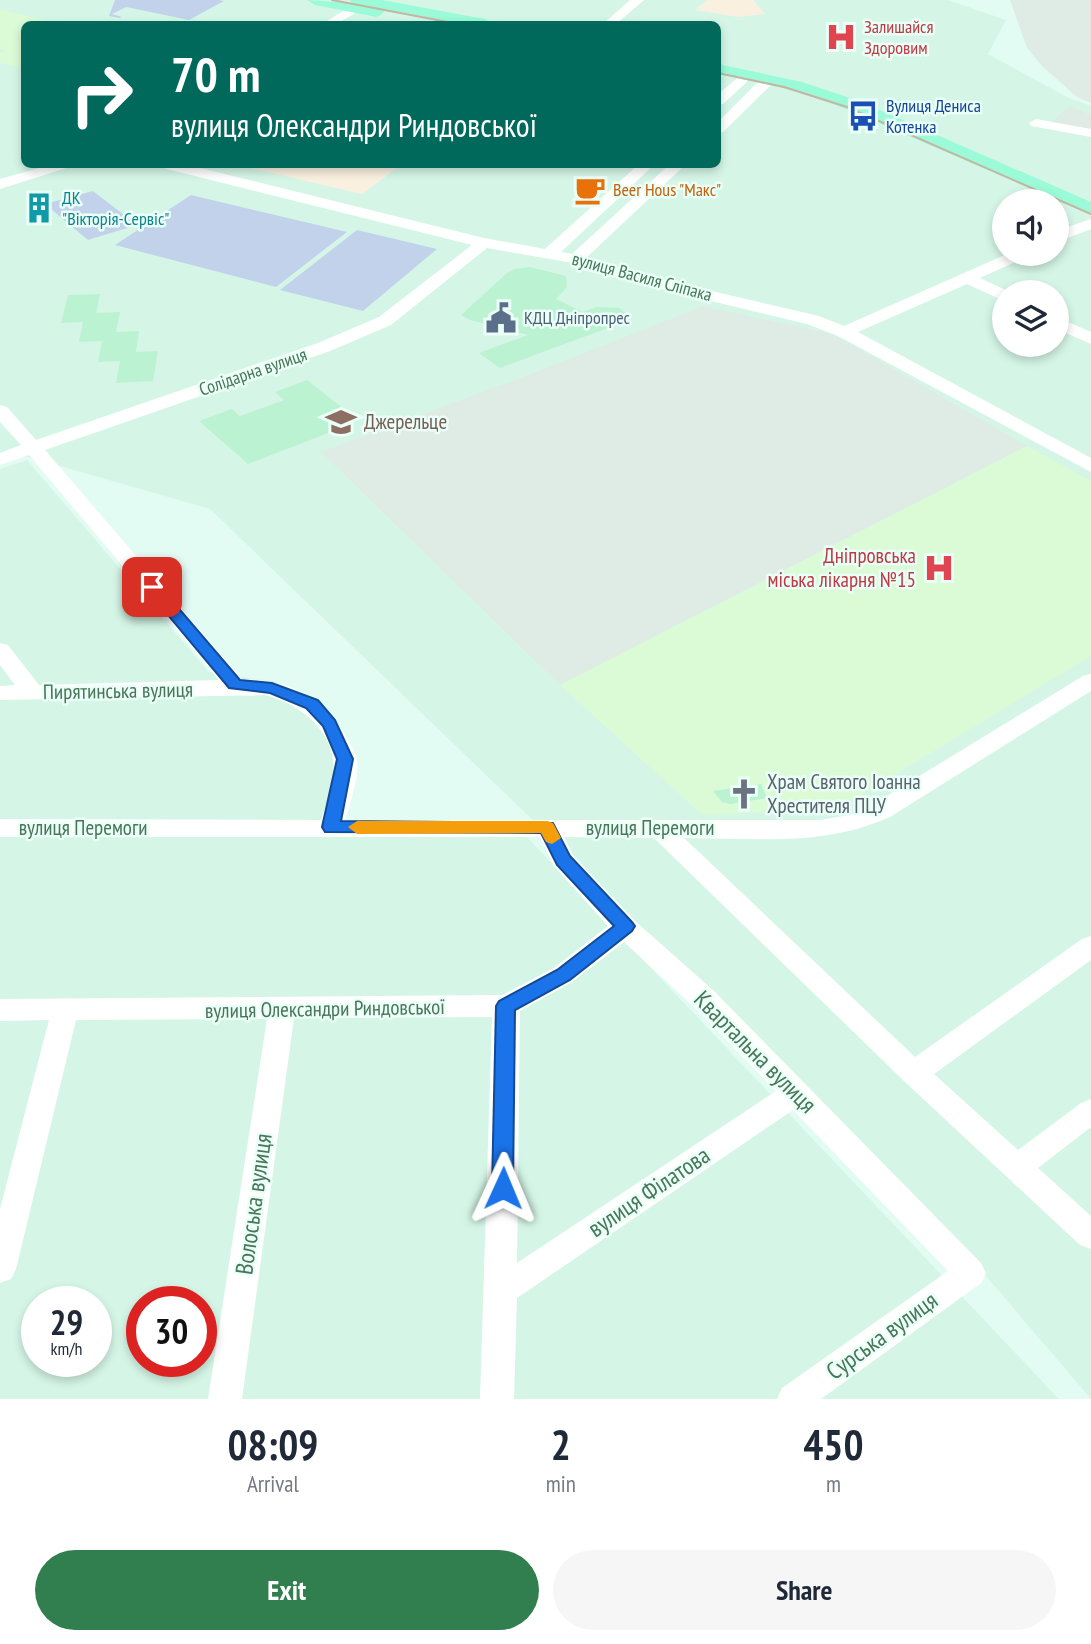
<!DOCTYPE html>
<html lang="en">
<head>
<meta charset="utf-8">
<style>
	body { margin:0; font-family:"PT Sans Narrow",sans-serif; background:#f6f6f7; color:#1f2937; height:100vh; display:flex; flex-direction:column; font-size:26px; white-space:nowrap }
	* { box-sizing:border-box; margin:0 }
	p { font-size:23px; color:#747a83 }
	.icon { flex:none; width:38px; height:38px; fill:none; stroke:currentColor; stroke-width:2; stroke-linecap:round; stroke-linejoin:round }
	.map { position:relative; height:1399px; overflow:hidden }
	.sheet { display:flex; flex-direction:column; background:#fff; flex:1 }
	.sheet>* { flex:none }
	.hud { position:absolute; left:21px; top:21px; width:700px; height:147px; border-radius:10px; box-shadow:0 4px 10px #0003; background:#00695c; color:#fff; overflow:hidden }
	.controls { position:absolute; left:992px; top:189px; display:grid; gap:14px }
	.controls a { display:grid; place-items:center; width:77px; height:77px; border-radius:50%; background:#fff; box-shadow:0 4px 10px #0003; font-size:35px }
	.speed { position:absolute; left:21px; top:1286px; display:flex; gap:14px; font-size:35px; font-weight:700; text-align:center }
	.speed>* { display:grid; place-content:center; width:91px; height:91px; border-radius:50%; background:#fff; box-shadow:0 4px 10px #0003; line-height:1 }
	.speed small { font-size:18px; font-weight:400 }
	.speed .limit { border:10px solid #d22; background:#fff; color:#111 }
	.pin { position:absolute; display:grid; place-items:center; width:60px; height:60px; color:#fff; margin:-30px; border-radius:14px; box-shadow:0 4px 10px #0006 }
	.me { position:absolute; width:77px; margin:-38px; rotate:1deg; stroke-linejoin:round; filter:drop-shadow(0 0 5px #0008) }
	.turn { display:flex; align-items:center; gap:24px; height:147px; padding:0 35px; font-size:32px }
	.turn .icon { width:91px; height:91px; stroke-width:2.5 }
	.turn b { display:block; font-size:49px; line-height:60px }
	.eta { display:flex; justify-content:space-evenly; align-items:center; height:119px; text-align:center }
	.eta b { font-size:42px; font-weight:700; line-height:49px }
	.primary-button { display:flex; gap:14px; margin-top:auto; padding:14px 35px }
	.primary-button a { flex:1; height:80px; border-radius:42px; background:#317e4e; color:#fff; font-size:28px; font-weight:700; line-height:80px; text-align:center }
	.primary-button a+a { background:#f6f6f7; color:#1f2937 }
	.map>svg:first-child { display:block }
	.residential { fill:#d5f6e7; fill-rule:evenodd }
	.industrial { fill:#deece5 }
	.education { fill:#f9f0e0 }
	.medical { fill:#dbfad6 }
	.green { fill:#c2d2ea }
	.building { fill:#bbf2d1 }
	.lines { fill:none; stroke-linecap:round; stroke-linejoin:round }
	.minor { fill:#fff; fill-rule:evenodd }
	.major { fill:#9bfbd8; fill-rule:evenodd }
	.tram { stroke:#c6b5a2; stroke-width:2 }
	.route { fill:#1a73e8; stroke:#114b97; stroke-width:2 }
	.slow { fill:#f59e0b }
	.labels { text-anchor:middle; stroke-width:5; stroke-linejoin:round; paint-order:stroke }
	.far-health-label { font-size:18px; fill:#be3a42; stroke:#eafff7; text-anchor:start }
	.far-transit-label { font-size:18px; fill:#164399; stroke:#eafff7; text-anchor:start }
	.far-food-label { font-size:18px; fill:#c56008; stroke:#eafff7; text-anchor:start }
	.far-culture-label { font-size:18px; fill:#0d838f; stroke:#eafff7; text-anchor:start }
	.far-street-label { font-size:18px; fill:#497559; stroke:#eafff7 }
	.far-service-label { font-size:18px; fill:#4e5e75; stroke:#eafff7; text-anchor:start }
	.education-label { font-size:21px; fill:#785e54; stroke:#eafff7; text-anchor:start }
	.health-label { font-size:21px; fill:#be3a42; stroke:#eafff7; text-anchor:end }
	.street-label { font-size:21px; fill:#497559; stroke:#eafff7 }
	.worship-label { font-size:21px; fill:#5b616d; stroke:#eafff7; text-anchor:start }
	.near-street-label { font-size:24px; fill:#497559; stroke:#eafff7 }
</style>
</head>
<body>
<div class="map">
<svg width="1091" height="1399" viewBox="0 0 1091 1399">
	<rect width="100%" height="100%" fill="#e3fcf3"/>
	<!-- residential -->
	<path class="residential" d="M0,0H948L1006,20L988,54L1067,97L1091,106V1399L979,1268L573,859L210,509L11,452L0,456ZM24,24H718V164H24ZM1004,201H1057V254H1004ZM1004,292H1057V345H1004Z
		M27,460L209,672L269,681L322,705L351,747L342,834L526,836L1059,1399H0V469ZM37,1302H96V1362H37ZM142,1302H201V1362H142Z"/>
	<!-- industrial -->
	<path class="industrial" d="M1010,0H1091V103L1077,97L1043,67L1027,48Z
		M1070,106L1091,115V130L1050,123Z
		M703,306L833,334L1027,446L560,685L321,452L531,374Z"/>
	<!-- education -->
	<path class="education" d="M707,0H753L765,14L738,17L695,10Z
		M257,164H401V165L362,194L251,168Z"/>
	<!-- medical -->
	<path class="medical" d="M0,10L46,20L62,24H24V68L0,63V53L5,50L0,49Z
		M1027,446L1091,481V656L838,809L702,815L560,685Z"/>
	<!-- green -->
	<path class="green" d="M115,0H219L224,1L189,20L126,7L112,14L122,17L120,18L109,16Z
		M93,191L137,225L88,240L45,204Z
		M191,195L347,232L276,287L115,245Z
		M357,230L437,249L363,311L280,290Z"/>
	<!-- building -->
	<path class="building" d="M530,267L566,276L567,287L556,299L583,312L596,307L619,308L627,314L624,322L500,368L479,353L528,335L470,320L461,315L507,273L515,269Z
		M100,294L96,313L120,312L116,332L139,331L136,352L158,351L153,381L116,383L120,361L98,362L102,341L79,342L83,322L61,323L68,295Z
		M307,380L359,421L248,464L199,421L232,409L240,416L284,400L275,392Z
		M761,784L767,798L730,804L722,802L713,791Z"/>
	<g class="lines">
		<!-- minor -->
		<path class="minor" d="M630,0H644L616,24H603Z
			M355,4L359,5V11L336,24H322Z
			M746,71L753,75L751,78L723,104L718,105V94Z
			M768,76L773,77V83L723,132L718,133V122L763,77Z
			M1036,119L1091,129V137L1031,126L1029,123Z
			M54,164H79L0,189V179Z
			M157,164H184L484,238L545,249L639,164H655L561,252L572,254L670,164H686L587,257L631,272L819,316L844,326L1007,254H1028L1026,257L980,278L1010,292H1004V301L967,284L858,332L1091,458V472L838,336L807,324L620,279L573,263L487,248L391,325L330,351L45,450L242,679C288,679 323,696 346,736C350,744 356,752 357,761C359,780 350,802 345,820H821L849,815L872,805L1083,676L1091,674V691L890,817C823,847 756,838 684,838L915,1057L1082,939L1091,936V960L934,1074L1018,1150L1081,1103L1091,1099V1127L1038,1168L1091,1216V1249L1080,1245L904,1081L654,838L564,837L573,855L634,920L714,991L981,1263L986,1273L981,1283L821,1399H777L782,1388L948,1271L793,1110L517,1298L514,1399H480L492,1017L294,1018L242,1399H208L267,1019L76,1020L16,1269L11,1279L0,1283V1209L49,1020L0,1021V999L502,995L554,968L608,926L554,866L540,837H0V819L321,820C326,802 336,779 333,760C329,726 295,702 265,695L0,700V686L15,685L0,665V643L8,645L39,685L219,680L29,455L0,465V453L21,445L0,422V405L7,407L36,440L318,343L379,317L472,245L159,167ZM624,942L694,1007L776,1091L517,1263L520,1011L572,982Z
			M1091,219V229L1057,242V231Z
			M1057,317L1091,332V344L1057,329Z"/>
		<!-- major -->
		<path class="major" d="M307,0L352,3L350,0H382L485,19L493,24H463L382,9L384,12L381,15L376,17L315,5Z
			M718,64L802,82L859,101L1091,202V215L847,109L792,90L718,74Z"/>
		<!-- tram -->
		<path class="tram" d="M332,0L458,24
			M718,73L784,87L847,107L1091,214"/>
	</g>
	<!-- route -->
	<path class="route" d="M152,582L158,584L240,680L272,683L318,700L335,720L353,759L341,821L553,823L570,856L632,922L635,926L632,931L570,980L515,1010L513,1188L510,1194L503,1197L496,1194L492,1188L496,1006L499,1001L557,970L614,926L557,865L541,833L325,832L322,827L337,759L323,726L306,708L270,693L229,688L147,590L145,587Z"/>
	<!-- slow -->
	<path class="slow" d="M357,821H547L553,823L561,838L552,844L546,842L541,833L357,834L348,827Z"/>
	<!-- icons -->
	<defs>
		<g id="hospital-bare" transform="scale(2.415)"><path d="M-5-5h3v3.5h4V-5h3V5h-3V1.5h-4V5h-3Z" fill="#e0444e" stroke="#eafff7" stroke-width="2.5" paint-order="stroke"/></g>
		<g id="bus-bare" transform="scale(2.415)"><path d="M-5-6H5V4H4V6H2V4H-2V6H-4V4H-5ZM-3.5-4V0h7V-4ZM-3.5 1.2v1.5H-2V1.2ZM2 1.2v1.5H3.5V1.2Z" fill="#1a4fb4" stroke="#eafff7" stroke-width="2.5" paint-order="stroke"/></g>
		<g id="cafe-bare" transform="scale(2.415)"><path d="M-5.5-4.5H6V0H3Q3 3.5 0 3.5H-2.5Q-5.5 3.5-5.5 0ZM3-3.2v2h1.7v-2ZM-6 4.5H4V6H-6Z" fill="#e8710a" stroke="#eafff7" stroke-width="2.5" paint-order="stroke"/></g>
		<g id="building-bare" transform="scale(2.415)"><path d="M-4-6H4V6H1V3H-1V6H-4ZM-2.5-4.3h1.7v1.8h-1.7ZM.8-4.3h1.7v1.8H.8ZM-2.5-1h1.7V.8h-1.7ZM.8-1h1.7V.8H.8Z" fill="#0f9aa8" stroke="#eafff7" stroke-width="2.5" paint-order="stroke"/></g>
		<g id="civic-bare" transform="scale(2.415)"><path d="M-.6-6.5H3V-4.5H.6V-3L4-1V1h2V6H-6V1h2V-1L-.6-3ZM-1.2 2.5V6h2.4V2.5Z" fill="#5c6f8a" stroke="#eafff7" stroke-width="2.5" paint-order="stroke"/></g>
		<g id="school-bare" transform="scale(2.415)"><path d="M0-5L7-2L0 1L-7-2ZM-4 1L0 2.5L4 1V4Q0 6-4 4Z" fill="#8d6e63" stroke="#eafff7" stroke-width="2.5" paint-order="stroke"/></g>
		<g id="church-bare" transform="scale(2.415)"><path d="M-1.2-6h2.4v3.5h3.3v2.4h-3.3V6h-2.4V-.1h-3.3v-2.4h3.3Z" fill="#6b7280" stroke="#eafff7" stroke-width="2.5" paint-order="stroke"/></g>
	</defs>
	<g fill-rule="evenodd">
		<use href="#hospital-bare" x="841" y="37"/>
		<use href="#bus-bare" x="863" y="116"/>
		<use href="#cafe-bare" x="590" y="190"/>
		<use href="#building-bare" x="39" y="208"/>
		<use href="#civic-bare" x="501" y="318"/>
		<use href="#school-bare" x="341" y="422"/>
		<use href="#hospital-bare" x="939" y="568"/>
		<use href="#church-bare" x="744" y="794"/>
	</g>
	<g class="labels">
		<!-- far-health labels -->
		<g class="far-health-label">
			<text x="864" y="33">Залишайся<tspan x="864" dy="21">Здоровим</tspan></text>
		</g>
		<!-- far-transit labels -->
		<g class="far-transit-label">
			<text x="886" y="112">Вулиця Дениса<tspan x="886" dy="21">Котенка</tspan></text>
		</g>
		<!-- far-food labels -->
		<g class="far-food-label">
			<text x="613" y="196">Beer Hous "Макс"</text>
		</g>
		<!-- far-culture labels -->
		<g class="far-culture-label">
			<text x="62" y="204">ДК<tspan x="62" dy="21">"Вікторія-Сервіс"</tspan></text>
		</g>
		<!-- far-street labels -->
		<g class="far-street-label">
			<text transform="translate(642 277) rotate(15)" y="6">вулиця Василя Сліпака</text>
			<text transform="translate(253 372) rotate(-19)" y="6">Солідарна вулиця</text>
		</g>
		<!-- far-service labels -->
		<g class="far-service-label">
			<text x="524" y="324">КДЦ Дніпропрес</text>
		</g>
		<!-- education labels -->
		<g class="education-label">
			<text x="364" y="429">Джерельце</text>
		</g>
		<!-- health labels -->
		<g class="health-label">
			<text x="916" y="563">Дніпровська<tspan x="916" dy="24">міська лікарня №15</tspan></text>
		</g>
		<!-- street labels -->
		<g class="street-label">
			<text transform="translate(118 691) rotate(-1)" y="7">Пирятинська вулиця</text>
			<text x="83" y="835">вулиця Перемоги</text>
			<text x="650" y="835">вулиця Перемоги</text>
			<text transform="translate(325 1009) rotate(-1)" y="7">вулиця Олександри Риндовської</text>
		</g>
		<!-- worship labels -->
		<g class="worship-label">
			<text x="767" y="789">Храм Святого Іоанна<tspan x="767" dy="24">Хрестителя ПЦУ</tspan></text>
		</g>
		<!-- near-street labels -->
		<g class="near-street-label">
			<text transform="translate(755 1052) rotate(45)" y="8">Квартальна вулиця</text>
			<text transform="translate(649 1192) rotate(-34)" y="8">вулиця Філатова</text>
			<text transform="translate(254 1204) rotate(-82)" y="8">Волоська вулиця</text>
			<text transform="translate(882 1336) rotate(-36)" y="8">Сурська вулиця</text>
		</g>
	</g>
</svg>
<div class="controls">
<a><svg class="icon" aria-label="sound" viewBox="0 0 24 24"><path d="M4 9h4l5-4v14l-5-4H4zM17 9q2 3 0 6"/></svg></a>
<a><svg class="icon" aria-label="layers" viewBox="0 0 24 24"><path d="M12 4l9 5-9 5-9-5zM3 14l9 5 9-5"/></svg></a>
</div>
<div class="speed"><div>29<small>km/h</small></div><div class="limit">30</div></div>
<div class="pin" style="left:152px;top:587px;background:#d93025"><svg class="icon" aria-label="arrive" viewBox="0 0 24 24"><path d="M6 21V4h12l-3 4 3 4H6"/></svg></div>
<svg class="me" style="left:503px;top:1188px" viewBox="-20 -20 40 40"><path d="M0-17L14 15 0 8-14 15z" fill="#1a73e8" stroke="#fff" stroke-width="4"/></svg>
<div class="hud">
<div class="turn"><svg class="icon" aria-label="right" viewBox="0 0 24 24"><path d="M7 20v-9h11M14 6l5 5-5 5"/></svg><div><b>70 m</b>вулиця Олександри Риндовської</div></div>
</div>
</div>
<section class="sheet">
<div class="eta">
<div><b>08:09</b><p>Arrival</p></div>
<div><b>2</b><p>min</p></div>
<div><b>450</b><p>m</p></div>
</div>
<div class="primary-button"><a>Exit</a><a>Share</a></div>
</section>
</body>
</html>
